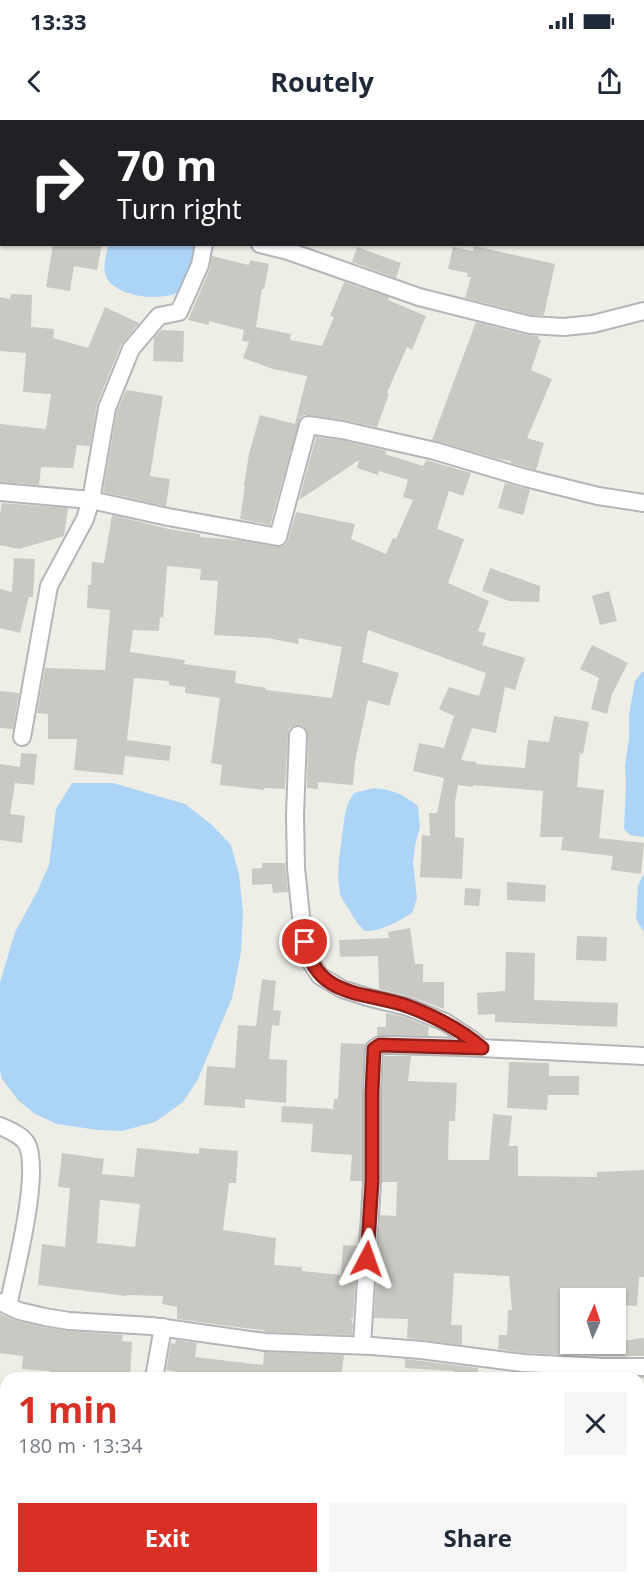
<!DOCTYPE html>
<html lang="en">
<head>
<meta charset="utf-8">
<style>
	body { margin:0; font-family:"Open Sans",sans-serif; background:#f6f6f7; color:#1f2937; height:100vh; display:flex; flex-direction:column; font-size:22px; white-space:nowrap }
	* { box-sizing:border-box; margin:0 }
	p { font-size:20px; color:#747a83 }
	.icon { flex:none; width:33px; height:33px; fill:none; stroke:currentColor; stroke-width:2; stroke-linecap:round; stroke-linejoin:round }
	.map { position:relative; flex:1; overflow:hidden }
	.panel { position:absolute; left:0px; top:1252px; width:645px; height:212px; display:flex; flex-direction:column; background:#fff; border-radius:18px 18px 0 0; box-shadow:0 2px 4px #0004 }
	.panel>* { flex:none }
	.guide { position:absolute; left:0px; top:0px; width:645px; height:126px; box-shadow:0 2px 4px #0004; background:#202124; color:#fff; overflow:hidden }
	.needle { width:39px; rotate:3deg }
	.controls { position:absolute; left:560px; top:1168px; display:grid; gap:12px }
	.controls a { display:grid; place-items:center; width:66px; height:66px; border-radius:0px; background:#fff; box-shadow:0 2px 4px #0004; font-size:30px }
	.pin { position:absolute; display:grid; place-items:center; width:51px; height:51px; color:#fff; margin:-26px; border:3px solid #fff; border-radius:50%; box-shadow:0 2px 6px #0007 }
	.me { position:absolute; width:66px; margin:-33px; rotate:4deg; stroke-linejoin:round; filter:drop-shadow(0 0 4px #0008) }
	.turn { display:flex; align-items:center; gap:21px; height:126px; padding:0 18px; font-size:27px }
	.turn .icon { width:78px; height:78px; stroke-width:2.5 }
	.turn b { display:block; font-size:42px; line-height:51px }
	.round { display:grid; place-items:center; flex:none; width:63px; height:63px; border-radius:0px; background:#f6f6f7 }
	.head { display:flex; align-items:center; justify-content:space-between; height:102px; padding:0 18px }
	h1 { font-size:36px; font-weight:700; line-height:45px; color:#d93025 }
	.button { display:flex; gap:12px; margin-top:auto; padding:12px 18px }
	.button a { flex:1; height:69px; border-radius:0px; background:#d93025; color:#fff; font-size:24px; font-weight:700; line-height:69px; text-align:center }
	.button a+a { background:#f6f6f7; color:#1f2937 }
	.status { display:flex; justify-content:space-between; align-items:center; height:42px; padding:0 30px; background:#fff; direction:ltr }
	.status svg { height:16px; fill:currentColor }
	header { display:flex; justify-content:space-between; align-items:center; height:78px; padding:0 18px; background:#fff; font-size:27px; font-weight:700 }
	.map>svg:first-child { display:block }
	.water { fill:#acd4f7 }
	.building { fill:#cac8c2; fill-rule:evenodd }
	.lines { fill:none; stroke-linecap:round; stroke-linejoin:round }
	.minor-casing { stroke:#b3b5b9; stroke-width:20 }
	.tertiary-casing { stroke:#b3b5b9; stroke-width:22 }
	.minor { stroke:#fff; stroke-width:16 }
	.tertiary { stroke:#fff; stroke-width:20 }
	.route-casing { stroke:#8d1f18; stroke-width:15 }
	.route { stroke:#d93025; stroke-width:10 }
</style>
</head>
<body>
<div class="status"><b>13:33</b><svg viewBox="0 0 49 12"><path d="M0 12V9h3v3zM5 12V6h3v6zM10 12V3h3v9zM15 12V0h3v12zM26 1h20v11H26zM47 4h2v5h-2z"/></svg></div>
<header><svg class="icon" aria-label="back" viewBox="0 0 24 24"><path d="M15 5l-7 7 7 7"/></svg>Routely<svg class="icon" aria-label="share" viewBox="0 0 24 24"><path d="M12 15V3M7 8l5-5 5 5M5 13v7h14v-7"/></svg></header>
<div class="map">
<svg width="644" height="1463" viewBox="0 0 644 1463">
	<rect width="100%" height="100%" fill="#eeede6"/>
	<!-- water -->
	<path class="water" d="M108,125H198C196,134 191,159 186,165C174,186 109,178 105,153C103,144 107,133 108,125Z
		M642,552H644V717L630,715L624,709L626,663L625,646L629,618V595L635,561Z
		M72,663H113L185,684L211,704L231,725L239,754L243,792L241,832L232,878L198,959L183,982L155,1002L122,1011L98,1010L57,1004L35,994L18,980L2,959L0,950V863L15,812L37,772L49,745L56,689Z
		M374,668C394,670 402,674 418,686L420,707L415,725L413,743L417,778L412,793C399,801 381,812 365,811L357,803L340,775L338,758L339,739L345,694L348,683L354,673Z
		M644,753V812L636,799L638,766Z"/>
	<!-- building -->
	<path class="building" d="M53,124H102L97,150L74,146L70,171L46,167Z
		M474,126L555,144L544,195H532L465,178L471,157H467L468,153L448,149L453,127L473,131Z
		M357,127L401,143L396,158L352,142Z
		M212,136L249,145L250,140L269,144L264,169H262L256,207L291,214L290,220L322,226L334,197L330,196L344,162L389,177L388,180L426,196L412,230L407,227L387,273L389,274L377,307L344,300L310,295H304L300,298L270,405L240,399L245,366H244L249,334L260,295L295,304L307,256L273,249L243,238L249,222L242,221L244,210L209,201V205L188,200L210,149Z
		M11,174L32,175L31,207L54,209L53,218L88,228L105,187L139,203L121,225L97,284L90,326L77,325L73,348L41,347L39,365L0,362V304L46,309L51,274L23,272L26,233L0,231V177L10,179Z
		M476,202L527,215L539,216L538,219L541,220L531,250L552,259L527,318L544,323L536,350L511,343V341L498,339L432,320Z
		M161,210L184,211L183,242L153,241L154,218Z
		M126,270L163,276L150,356L170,359L166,386L103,372L117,291Z
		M316,317L340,320L387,331L385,334L423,346L426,340L471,353L463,376L449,371L437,409L464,419L448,463L489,481L478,511L486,513L482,525L525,538L515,570L505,567L496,613L472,608L461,640L476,642V644L525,648L528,620L549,622L554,596L589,602L583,634L580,633L577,667L604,670L599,718L644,723L641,754L611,750L613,736L561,730L563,717H540L543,671L473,665V667L458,665L455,682V717L464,718L462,759L420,757L422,715L430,716L429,693H437L444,658L413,651L419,623L444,628L454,596L439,589L449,567L479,576L486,553L368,510L362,542L399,553L389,586L368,580L355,642L353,665L318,662V669L307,668L308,615L304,606L298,605L294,606L289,609L288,614L285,669L264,668V670L220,665L222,645L211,643L220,578L185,573V567L169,565V561L134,558L127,620L171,626L169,641L125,636L123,655L74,650L77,619H48V594L37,593L45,548L105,550L110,490L87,488L88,465H91L92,442L104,443L112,395L169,409L200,414V417L237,420L277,427L285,425L288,420L296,392L355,404L351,419L386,434L393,418L396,419L413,380L403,377L408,360L379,351L378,355L357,348L359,340L299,380ZM167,446L201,449L200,460L218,461L214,515L268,518L298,524L299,518L342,527L332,578L266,570V568L235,563L236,551L184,544L185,540L130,532L133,510L159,511L160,497L163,498Z
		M505,363L530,370L523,395L498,388Z
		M2,383L68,388L64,416L19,429L0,425V394Z
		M14,438L35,439L33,477H29L20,513L0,508V469L12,472Z
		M490,448L540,466L539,482L509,481L482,471Z
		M609,471L617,501L600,505L592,476Z
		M592,525L628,543L612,574L607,594L591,589L599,558L580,549Z
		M0,571L19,573L13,609L0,608Z
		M21,633L37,634L34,665L15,663L10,694L25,696L22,723L0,720V644L20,647Z
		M262,743H285L288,772L273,773L272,764L252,765V749L262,748Z
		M507,762L546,765L545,782L507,780Z
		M465,768L481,769L479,786L464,785Z
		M410,808L415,844H423V862H444V889L411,877L379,869L378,836L340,837L339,820L389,818L388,812Z
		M577,816L607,817L606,841L576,840Z
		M506,832L535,833L534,880L618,883L617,907L495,902V894L478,895L477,873L505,871Z
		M262,859L276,861L273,890L281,891L279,906L272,905L269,939L287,940L286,983L245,979V988L204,985L207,946L235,948L238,905L256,906Z
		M386,893L405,897L429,907L428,916L377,915V907H386Z
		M341,923L365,924L362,972V1061H350L352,1035L311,1032L313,1004L281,1002L282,986L333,989L334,979H338Z
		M384,936H411L408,961L457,963L455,1001H449L448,1040H489L493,994L512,996L509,1026H518V1056L597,1057V1052L644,1050V1157H639L637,1186L621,1185L622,1179H570V1224H615V1222L644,1218V1236H604L524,1233L498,1229L499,1215H507L508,1190H512L509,1156L454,1153L451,1205H462V1225L407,1218L408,1199L374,1198L380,1095L396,1096L397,1062H382V972Z
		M509,942L549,943V956H579V975H548L547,990L507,988Z
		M137,1028L199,1034V1028L238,1031L236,1063H229L223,1110L276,1118L274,1145L302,1147V1151L341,1155L343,1125L358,1126L353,1198H351L353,1205L352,1215L267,1212L264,1211V1210L244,1208L177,1199V1187L162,1184L163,1176L127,1175L126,1176L38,1165L42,1124L65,1127L70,1068L58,1067L62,1033L104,1039L102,1054L134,1057ZM100,1080L140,1084L135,1127L97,1123Z
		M0,1194L16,1201L43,1207L68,1211L123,1215L122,1221L132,1222L130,1258H95V1257L50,1254V1251L22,1249L23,1236L0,1233Z
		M176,1220L197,1223L195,1237L263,1245L264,1232L344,1235L341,1258H195V1255L166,1250L171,1223L175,1224Z
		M405,1239L478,1248L477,1258H453L454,1251L405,1248Z
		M546,1255L604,1257H644V1258H546Z"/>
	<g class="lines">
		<!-- minor casing -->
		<g class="minor-casing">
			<path id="minor" d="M221,2V0
				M260,124L288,131L419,177L530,205L564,207L593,204L644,191
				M0,372L91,380L168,397L278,417L308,305L342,310L435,331L522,357L598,376L644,383
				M298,615L295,695L296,748L302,806L308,838L320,856L342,869L367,877L408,887L445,902L471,919L482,928
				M22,617L49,466L85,399L91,380L107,288L131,229L159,196L179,192L200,145L204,124
				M0,1006C9,1010 22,1015 27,1024C41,1053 15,1152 8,1186
				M0,1182L19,1191L45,1197L69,1201L151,1206L265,1222L372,1226L421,1230L523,1243L604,1247H644
				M362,1225L372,1062V972L374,929L380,925H391L461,927L644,936
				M154,1258L163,1207
				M125,1458L126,1463"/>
		</g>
		<!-- tertiary casing -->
		<g class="tertiary-casing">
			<path id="tertiary" d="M632,0V2
				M644,94V97"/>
		</g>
		<!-- minor -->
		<use href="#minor" class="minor"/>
		<!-- tertiary -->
		<use href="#tertiary" class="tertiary"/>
	</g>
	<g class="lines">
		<!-- route casing -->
		<g class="route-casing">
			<path id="route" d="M305,822C317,880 367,871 410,887C436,897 461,910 482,928L380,925L374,929L372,972V1062L367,1139"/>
		</g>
		<!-- route -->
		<use href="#route" class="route"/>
	</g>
</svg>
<div class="controls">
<a><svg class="needle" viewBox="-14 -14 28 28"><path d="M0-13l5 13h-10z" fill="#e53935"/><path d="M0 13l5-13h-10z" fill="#747a83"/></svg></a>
</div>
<div class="pin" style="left:305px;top:822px;background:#d93025"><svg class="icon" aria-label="arrive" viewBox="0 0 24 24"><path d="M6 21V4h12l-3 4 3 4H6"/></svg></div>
<svg class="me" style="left:367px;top:1139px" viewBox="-20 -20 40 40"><path d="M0-17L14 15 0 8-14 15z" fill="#d93025" stroke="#fff" stroke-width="4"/></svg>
<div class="guide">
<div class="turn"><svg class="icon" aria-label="right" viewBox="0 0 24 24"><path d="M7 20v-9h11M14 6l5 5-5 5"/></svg><div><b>70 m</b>Turn right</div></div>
</div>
<section class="panel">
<div class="head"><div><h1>1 min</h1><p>180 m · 13:34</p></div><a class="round"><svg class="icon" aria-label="close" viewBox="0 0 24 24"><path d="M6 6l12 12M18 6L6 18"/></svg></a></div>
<div class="button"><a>Exit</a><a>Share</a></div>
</section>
</div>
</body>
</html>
